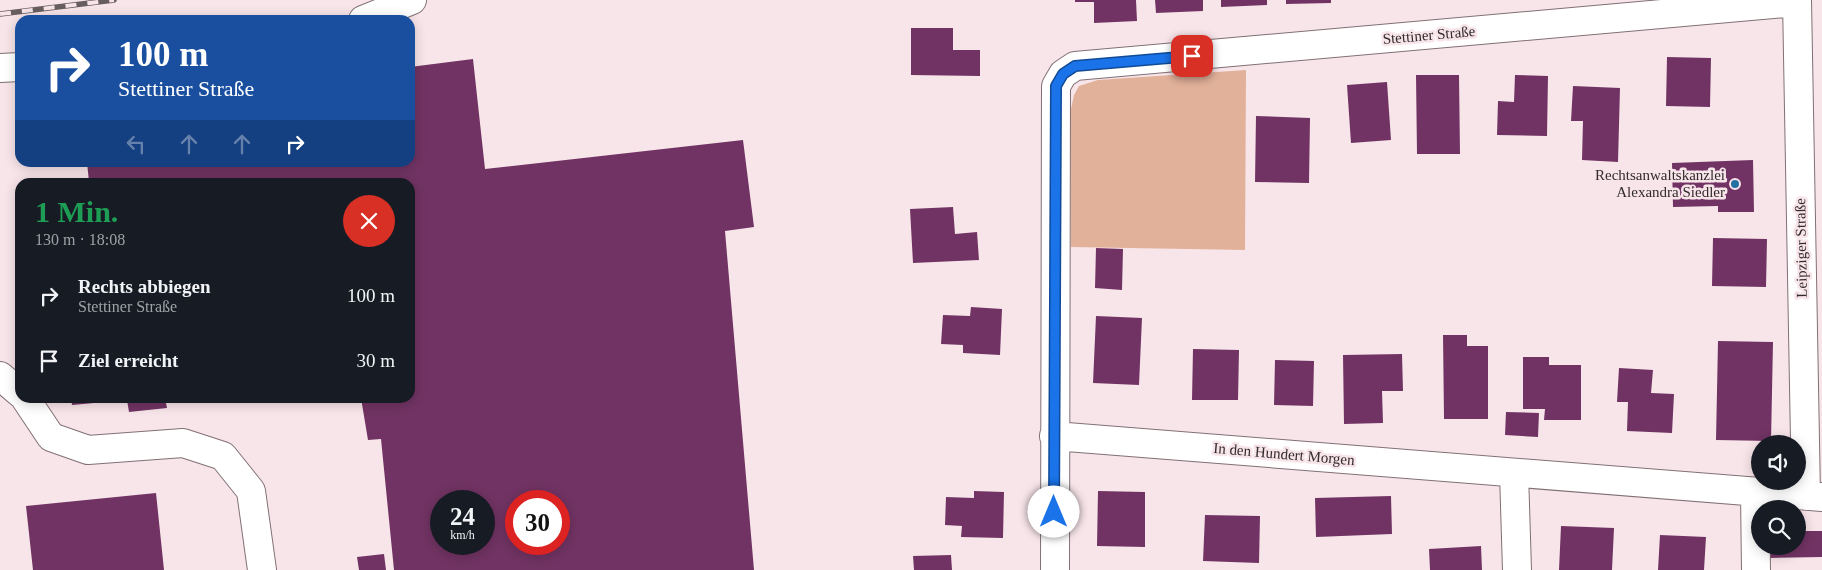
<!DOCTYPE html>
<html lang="de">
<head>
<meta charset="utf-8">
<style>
	body { margin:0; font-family:"Times New Roman",serif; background:#242831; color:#f1f3f6; height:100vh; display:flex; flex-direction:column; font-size:19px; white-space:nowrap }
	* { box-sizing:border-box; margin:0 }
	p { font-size:16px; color:#9ea1a6 }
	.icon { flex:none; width:28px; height:28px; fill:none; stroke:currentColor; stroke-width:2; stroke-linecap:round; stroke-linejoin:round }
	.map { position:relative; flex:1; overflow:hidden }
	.sheet { position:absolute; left:15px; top:178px; width:400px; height:225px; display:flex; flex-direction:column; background:#171b24; border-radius:15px; box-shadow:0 2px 12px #0003 }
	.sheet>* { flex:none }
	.banner { position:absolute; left:15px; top:15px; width:400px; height:152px; border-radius:15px; box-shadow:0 2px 12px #0003; background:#1a4fa0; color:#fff; overflow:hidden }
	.buttons { position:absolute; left:1751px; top:435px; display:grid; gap:10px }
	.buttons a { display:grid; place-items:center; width:55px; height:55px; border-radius:50%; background:#171b24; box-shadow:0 2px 12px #0003; font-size:25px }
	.speed { position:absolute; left:430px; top:490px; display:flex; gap:10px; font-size:25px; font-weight:700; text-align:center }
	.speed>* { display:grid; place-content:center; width:65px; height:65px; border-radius:50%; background:#171b24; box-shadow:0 2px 12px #0003; line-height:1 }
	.speed small { font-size:12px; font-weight:400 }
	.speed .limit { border:8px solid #d22; background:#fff; color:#111 }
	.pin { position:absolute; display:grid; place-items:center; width:42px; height:42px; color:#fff; margin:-21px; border-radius:10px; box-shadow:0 2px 8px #0006 }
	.me { position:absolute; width:55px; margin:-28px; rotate:0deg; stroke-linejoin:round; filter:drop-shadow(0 0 4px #0008) }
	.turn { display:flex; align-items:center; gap:18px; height:105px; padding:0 20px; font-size:22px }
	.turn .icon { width:65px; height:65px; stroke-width:2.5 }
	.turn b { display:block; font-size:35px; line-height:42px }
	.lanes { display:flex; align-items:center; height:48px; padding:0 20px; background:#0003; justify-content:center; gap:25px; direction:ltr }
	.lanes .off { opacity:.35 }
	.round { display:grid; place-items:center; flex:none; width:52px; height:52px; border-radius:26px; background:#242831 }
	.summary { display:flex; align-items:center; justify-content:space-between; height:85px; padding:0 20px }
	h1 { font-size:30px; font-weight:600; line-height:38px; color:#1e9e55 }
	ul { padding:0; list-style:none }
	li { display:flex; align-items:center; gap:15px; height:65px; padding:0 20px }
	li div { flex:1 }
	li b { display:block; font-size:19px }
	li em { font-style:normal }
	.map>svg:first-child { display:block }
	.green { fill:#e2b19a }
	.building { fill:#713363; fill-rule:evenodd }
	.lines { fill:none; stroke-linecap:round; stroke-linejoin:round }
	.minor-casing { stroke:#817075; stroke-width:30 }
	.minor { stroke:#fff; stroke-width:28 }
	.rail-casing { stroke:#685e60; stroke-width:5.5 }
	.rail { stroke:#f8e5ea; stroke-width:4; stroke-dasharray:11; stroke-linecap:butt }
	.route-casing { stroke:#114b97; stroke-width:12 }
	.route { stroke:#1a73e8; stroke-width:9 }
	.poi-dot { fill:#2570a3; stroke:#f8e5ea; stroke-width:2 }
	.labels { text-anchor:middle; stroke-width:5; stroke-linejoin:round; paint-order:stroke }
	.street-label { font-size:15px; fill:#322b2d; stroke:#f8e5ea }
	.poi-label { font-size:15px; fill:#322b2d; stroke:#f8e5ea; text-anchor:end }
</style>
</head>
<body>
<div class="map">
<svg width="1822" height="570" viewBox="0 0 1822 570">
	<rect width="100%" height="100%" fill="#f8e5ea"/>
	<!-- green -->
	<path class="green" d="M1246,70L1245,250L1071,247V109L1074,95L1079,86L1098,80Z"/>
	<!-- building -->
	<path class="building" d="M1075,0H1136L1137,21L1094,23V2H1075Z
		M1155,0H1203V11L1156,13Z
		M1221,0H1267V5L1221,7Z
		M1286,0H1331V3L1286,4Z
		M911,28H953V50H980V76L911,75Z
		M1667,57L1711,58L1710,107L1666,106Z
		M473,59L485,169L743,140L754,227L725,231L754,570H394L381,439L368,440L361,398H410V182H89L87,162H410V67ZM441,501H484V544H441ZM516,501H559V544H516Z
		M1416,75H1459L1460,154H1417Z
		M1515,75L1548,76L1547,136L1497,135L1498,101L1514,102Z
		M1387,82L1391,140L1351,143L1347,85Z
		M1573,86L1620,88L1618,162L1582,160L1583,121H1571Z
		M1256,116L1310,118L1309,183L1255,182Z
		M1753,160L1754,212H1718V206L1673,207L1672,163Z
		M953,207L955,234L977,232L979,260L913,263L910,209Z
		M1713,238L1767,239L1766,287L1712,286Z
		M1096,248L1123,249L1122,290L1095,288Z
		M971,307L1002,309L1000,355L963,353V345L941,344L943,315L970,316Z
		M1096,316L1142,318L1139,385L1093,383Z
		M1443,335H1467V346H1488V419H1444Z
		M1718,341L1773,342L1771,441L1716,440Z
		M1193,349L1239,350L1238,400H1192Z
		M1402,354L1403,391H1382L1383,423L1344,424L1343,355Z
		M1523,357H1549V365H1581V420H1544L1545,409H1523Z
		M1275,360L1314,361L1313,406L1274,405Z
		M1619,368L1653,370L1651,393L1674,394L1672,433L1627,431L1628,402H1617Z
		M71,398H165L167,408L129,412L127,400L72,405Z
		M1506,412L1539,413L1538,437L1505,435Z
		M974,491L1004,492L1003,538L961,537L962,526L945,525L946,497L974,498Z
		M1098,491L1145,492V547L1097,546Z
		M156,493L164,570H33L26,506Z
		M1391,496L1392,534L1316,537L1315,498Z
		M1205,515L1260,516L1259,563L1203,561Z
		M1561,526L1614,528L1612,570H1559Z
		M1798,531H1822V557L1767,558V546H1798Z
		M1660,535L1706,537L1704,570H1658Z
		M1481,546L1482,570H1430L1429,549Z
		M384,554L386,570H359L357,557Z
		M951,555L952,570H914L913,556Z"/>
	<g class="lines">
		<!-- minor casing -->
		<g class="minor-casing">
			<path id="minor" d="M1797,0L1806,496
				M363,20L412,0
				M0,68L20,67
				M0,376L20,393
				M25,398L51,437L88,450L183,443L223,456L251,491L262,570
				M1054,436L1822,497
				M1514,473L1517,570
				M1755,493L1756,570
				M1055,570L1056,86L1063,74L1075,66L1797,2"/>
		</g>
		<!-- minor -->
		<use href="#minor" class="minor"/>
		<!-- rail casing -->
		<g class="rail-casing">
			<path id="rail" d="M0,14L114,0"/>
		</g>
		<!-- rail -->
		<use href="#rail" class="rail"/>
	</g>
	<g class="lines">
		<!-- route casing -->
		<g class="route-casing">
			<path id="route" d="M1054,512L1056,86L1063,74L1075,66L1192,56"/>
		</g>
		<!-- route -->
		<use href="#route" class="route"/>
	</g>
	<!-- markers -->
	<circle class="poi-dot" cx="1735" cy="184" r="5"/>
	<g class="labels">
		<!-- street labels -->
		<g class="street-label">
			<text transform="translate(1429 35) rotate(-5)" y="5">Stettiner Straße</text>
			<text transform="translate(1801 248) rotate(-91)" y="5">Leipziger Straße</text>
			<text transform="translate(1284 454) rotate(5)" y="5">In den Hundert Morgen</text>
		</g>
		<!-- poi labels -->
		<g class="poi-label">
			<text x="1725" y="180">Rechtsanwaltskanzlei<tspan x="1725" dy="17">Alexandra Siedler</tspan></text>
		</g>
	</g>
</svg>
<div class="buttons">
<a><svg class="icon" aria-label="sound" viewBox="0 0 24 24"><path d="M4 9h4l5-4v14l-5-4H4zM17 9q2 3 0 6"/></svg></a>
<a><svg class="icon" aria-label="search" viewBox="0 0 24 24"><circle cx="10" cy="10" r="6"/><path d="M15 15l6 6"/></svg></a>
</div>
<div class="speed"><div>24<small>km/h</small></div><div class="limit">30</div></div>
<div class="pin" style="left:1192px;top:56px;background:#d93025"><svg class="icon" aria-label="arrive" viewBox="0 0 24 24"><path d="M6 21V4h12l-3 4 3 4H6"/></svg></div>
<svg class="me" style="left:1054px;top:512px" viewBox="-20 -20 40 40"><circle r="19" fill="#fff"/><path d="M0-13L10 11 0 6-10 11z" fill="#1a73e8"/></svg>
<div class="banner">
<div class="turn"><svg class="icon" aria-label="right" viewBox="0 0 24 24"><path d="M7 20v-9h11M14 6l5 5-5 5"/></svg><div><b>100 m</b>Stettiner Straße</div></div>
<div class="lanes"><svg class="icon off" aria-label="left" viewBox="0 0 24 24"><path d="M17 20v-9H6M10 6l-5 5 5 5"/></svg><svg class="icon off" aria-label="ahead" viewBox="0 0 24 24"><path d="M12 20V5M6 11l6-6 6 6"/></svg><svg class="icon off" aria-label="ahead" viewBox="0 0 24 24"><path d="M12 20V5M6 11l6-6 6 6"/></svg><svg class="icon" aria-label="right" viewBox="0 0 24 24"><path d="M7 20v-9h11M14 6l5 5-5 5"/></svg></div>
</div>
<section class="sheet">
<div class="summary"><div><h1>1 Min.</h1><p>130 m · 18:08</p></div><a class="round" style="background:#d93025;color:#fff"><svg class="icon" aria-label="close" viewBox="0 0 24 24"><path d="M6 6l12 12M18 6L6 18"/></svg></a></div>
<ul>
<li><svg class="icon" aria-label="right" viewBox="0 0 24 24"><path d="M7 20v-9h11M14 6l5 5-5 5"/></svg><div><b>Rechts abbiegen</b><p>Stettiner Straße</p></div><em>100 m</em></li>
<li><svg class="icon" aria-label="arrive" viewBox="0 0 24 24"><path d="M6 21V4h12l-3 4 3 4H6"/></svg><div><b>Ziel erreicht</b></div><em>30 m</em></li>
</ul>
</section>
</div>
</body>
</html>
